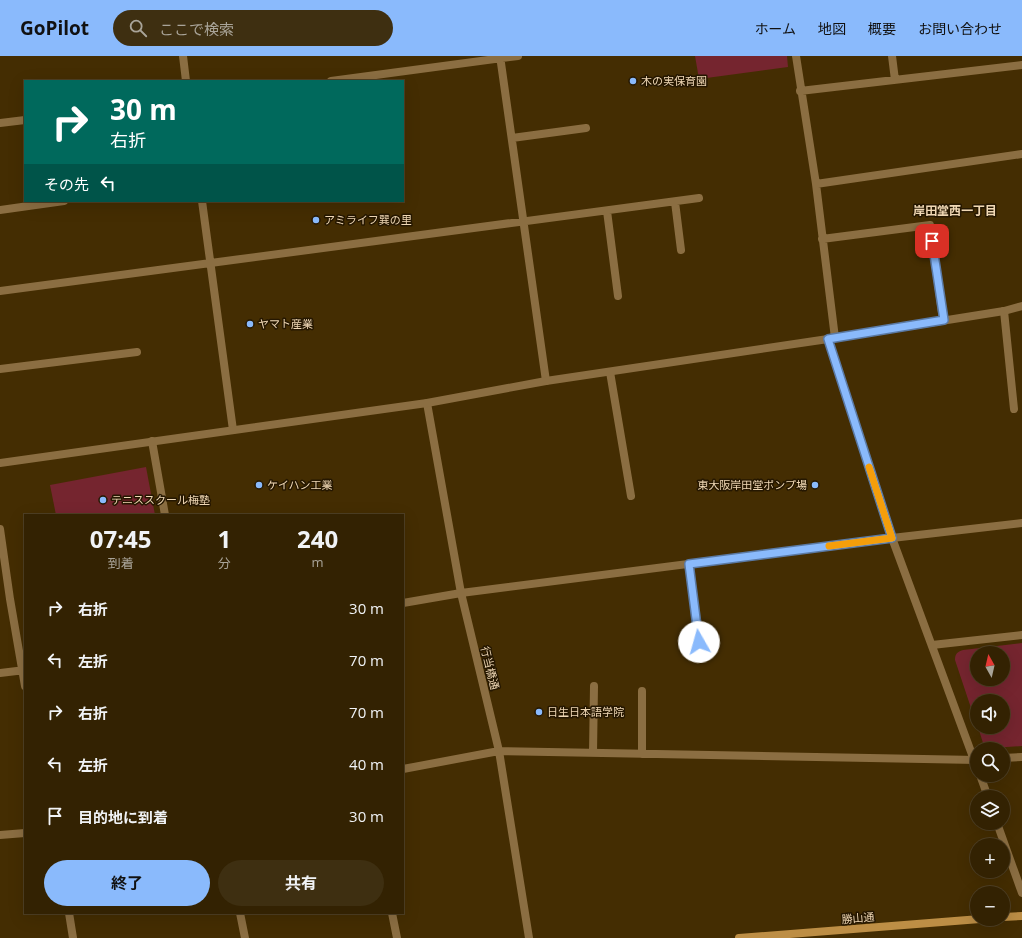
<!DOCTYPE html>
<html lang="ja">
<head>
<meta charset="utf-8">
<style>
	body { margin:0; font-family:"Open Sans","Noto Sans JP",sans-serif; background:#3e2f11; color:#f1f3f6; height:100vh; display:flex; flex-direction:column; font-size:15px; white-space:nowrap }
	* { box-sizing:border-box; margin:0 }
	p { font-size:13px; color:#a9a499 }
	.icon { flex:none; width:22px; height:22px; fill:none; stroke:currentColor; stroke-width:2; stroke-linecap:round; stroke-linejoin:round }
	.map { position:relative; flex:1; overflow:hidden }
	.details { position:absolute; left:24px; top:458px; width:380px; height:400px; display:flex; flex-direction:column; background:#332202; border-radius:0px; box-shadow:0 4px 16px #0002,0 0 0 1px #4e3f24 }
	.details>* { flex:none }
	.hud { position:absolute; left:24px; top:24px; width:380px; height:122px; border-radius:0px; box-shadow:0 4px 16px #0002,0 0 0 1px #4e3f24; background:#00695c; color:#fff; overflow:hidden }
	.needle { width:26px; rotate:352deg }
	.fabs { position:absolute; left:970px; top:590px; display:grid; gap:8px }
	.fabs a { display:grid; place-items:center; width:40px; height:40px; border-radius:50%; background:#332202; box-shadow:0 4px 16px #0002,0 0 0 1px #4e3f24; font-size:20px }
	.pin { position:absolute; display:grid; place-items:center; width:34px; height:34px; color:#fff; margin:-17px; border-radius:8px; box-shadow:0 2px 6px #0006 }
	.me { position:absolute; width:44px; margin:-22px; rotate:353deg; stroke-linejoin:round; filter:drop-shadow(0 0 3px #0008) }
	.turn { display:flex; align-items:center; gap:14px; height:84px; padding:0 20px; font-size:18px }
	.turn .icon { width:52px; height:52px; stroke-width:2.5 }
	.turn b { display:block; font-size:28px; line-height:34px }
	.then { display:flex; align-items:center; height:38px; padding:0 20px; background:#0003; gap:8px; font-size:15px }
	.eta { display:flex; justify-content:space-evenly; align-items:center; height:68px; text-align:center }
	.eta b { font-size:24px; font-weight:700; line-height:28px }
	.action { display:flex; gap:8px; margin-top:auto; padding:8px 20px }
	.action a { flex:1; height:46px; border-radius:24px; background:#8abafc; color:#111; font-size:16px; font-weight:700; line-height:46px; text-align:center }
	.action a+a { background:#3e2f11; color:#f1f3f6 }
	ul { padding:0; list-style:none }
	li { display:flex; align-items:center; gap:12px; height:52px; padding:0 20px }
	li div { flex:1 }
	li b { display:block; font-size:15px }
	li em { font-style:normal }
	header { display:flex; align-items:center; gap:24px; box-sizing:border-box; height:56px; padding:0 20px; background:#8abafc; color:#111 }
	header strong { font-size:19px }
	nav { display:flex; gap:22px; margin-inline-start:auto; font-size:14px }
	.search { width:280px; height:36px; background:#3e2f11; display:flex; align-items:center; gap:10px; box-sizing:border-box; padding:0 14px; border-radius:22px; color:#a9a499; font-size:15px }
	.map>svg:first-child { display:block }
	.green { fill:#75252f; fill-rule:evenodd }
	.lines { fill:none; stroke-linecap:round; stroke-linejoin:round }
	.service { stroke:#8b6e42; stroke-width:8 }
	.minor { stroke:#8b6e42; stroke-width:8 }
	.tertiary { stroke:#8b6e42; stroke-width:8 }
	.secondary { stroke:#bd8e45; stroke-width:8 }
	.route-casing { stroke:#5a79a4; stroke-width:10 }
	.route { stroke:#8abafc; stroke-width:7 }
	.slow { stroke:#f59e0b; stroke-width:7 }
	.poi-dot { fill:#8abafc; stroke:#251701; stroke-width:1.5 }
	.labels { text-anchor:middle; stroke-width:3; stroke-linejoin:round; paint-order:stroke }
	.poi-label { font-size:11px; fill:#f0d8b5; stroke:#251701; text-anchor:start }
	.street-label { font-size:11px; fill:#f0d8b5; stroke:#251701 }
	.neighbourhood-label { font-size:12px; font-weight:bold; fill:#f0d8b5; stroke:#251701 }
</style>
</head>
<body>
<header>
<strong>GoPilot</strong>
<div class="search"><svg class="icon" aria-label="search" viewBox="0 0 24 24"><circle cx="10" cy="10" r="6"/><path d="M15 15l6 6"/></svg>ここで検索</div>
<nav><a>ホーム</a><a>地図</a><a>概要</a><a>お問い合わせ</a></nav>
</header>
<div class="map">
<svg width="1022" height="882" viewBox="0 0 1022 882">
	<rect width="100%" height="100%" fill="#442d02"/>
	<!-- green -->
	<path class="green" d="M695,0H787L788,11L699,23Z
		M146,411L155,459H56L50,429Z
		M1022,587V690L991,692L983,687L978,671H1003V645H977V670L955,604C955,598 957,596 963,594ZM977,597H1003V623H977Z"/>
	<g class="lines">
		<!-- service -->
		<path class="service" d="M1004,255L1014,353
			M0,313L137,296"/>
		<!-- minor -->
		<path class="minor" d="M183,0L186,25
			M500,0L546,325
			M796,0L816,128L835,282
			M892,0L895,24
			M331,25L518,0
			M800,35L1022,9
			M0,67L25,64
			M512,82L586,72
			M816,128L1022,98
			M202,145L233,374
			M675,146L681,194
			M0,154L64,145
			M607,155L618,240
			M822,183L930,169L943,264
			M0,235L699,142
			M828,283L892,482L977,712
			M610,316L631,440
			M427,347L461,537L499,695L529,882
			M152,385L165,459
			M0,473L10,543L25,630
			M689,508L701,602
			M403,547L461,537L892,482L1022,467
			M932,589L1022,579
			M0,617L25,614
			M642,635V698
			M593,697L594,630
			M1003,702L1022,701
			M403,713L499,695L977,704
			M980,719L988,741
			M997,767L1022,837
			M0,779L25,777
			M69,857L73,882
			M240,857L245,882
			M392,857L397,882"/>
		<!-- tertiary -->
		<path class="tertiary" d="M0,407L427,347L546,325L828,283L1004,255L1022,250"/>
		<!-- secondary -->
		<path class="secondary" d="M1003,861L1022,860
			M739,882L980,863"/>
	</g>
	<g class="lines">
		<!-- route casing -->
		<g class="route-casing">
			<path id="route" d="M699,586L689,508L892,482L828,283L944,264L932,185"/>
		</g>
		<!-- route -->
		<use href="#route" class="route"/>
		<!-- slow -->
		<path class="slow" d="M829,490L892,482L869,411"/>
	</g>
	<!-- markers -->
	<g class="poi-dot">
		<circle cx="633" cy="25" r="4"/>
		<circle cx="316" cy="164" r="4"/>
		<circle cx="250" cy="268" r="4"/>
		<circle cx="259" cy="429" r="4"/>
		<circle cx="815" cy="429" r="4"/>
		<circle cx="103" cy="444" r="4"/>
		<circle cx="539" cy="656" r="4"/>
	</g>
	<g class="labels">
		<!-- poi labels -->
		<g class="poi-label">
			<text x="641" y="29">木の実保育園</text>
			<text x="324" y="168">アミライフ巽の里</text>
			<text x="258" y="272">ヤマト産業</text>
			<text x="267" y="433">ケイハン工業</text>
			<text x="807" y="433" text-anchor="end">東大阪岸田堂ポンプ場</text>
			<text x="111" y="448">テニススクール梅塾</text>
			<text x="547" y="660">日生日本語学院</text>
		</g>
		<!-- street labels -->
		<g class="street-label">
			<text transform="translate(490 612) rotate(76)" y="4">行当橋通</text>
			<text transform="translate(858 862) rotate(-5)" y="4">勝山通</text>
		</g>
		<!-- neighbourhood labels -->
		<g class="neighbourhood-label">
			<text x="955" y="159">岸田堂西一丁目</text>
		</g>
	</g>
</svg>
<div class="fabs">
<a><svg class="needle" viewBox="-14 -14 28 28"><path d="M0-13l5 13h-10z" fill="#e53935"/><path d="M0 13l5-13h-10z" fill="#a9a499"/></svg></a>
<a><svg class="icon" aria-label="sound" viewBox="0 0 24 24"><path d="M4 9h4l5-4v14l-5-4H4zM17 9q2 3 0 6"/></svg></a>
<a><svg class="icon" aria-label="search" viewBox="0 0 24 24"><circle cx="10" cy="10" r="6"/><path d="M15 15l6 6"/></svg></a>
<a><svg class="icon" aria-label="layers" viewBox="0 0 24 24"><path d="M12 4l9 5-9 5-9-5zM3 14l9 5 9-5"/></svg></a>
<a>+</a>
<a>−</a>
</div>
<div class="pin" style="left:932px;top:185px;background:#d93025"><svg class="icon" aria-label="arrive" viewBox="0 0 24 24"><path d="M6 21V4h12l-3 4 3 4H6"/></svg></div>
<svg class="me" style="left:699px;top:586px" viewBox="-20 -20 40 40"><circle r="19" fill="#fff"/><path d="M0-13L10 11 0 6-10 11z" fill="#8abafc"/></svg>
<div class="hud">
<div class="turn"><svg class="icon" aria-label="right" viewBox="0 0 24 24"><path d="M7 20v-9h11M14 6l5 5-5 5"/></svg><div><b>30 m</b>右折</div></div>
<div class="then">その先<svg class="icon" aria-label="left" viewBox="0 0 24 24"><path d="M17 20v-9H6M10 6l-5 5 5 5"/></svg></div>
</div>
<section class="details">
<div class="eta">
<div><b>07:45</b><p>到着</p></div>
<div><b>1</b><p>分</p></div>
<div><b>240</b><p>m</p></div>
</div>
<ul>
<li><svg class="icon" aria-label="right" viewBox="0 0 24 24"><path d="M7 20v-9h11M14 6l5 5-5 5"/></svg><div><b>右折</b></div><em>30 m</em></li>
<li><svg class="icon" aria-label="left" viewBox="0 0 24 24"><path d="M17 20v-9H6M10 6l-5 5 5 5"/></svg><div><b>左折</b></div><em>70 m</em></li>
<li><svg class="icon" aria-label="right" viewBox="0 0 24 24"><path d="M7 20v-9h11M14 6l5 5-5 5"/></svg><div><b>右折</b></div><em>70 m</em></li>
<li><svg class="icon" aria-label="left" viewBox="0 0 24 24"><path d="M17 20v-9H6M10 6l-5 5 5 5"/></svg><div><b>左折</b></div><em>40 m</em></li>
<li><svg class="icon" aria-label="arrive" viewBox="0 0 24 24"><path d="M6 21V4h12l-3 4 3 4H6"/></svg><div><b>目的地に到着</b></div><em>30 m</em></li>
</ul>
<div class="action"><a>終了</a><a>共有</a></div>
</section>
</div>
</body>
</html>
